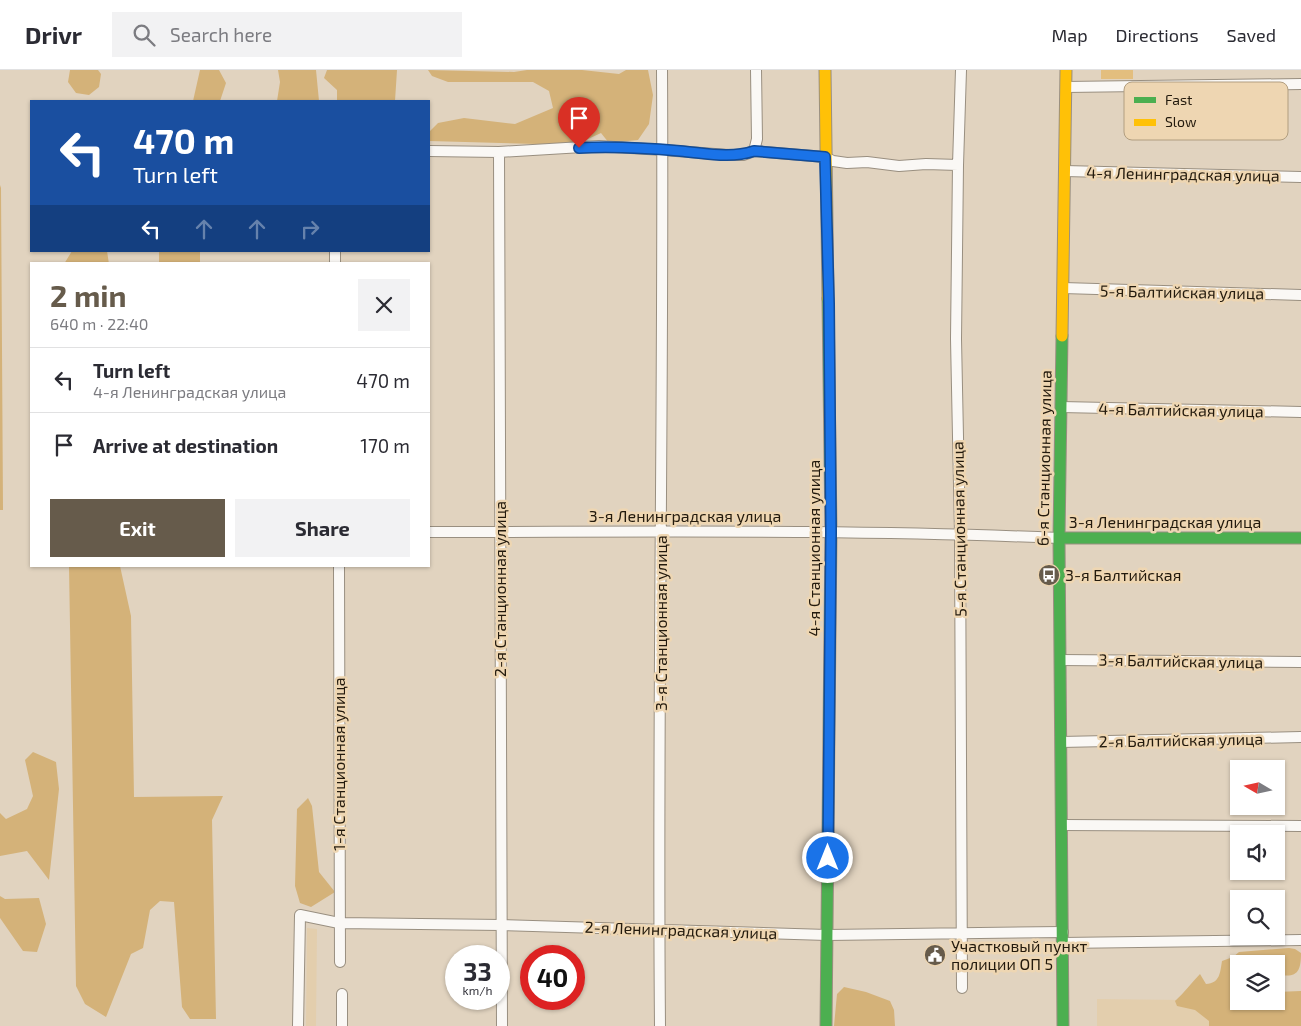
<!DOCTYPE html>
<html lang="en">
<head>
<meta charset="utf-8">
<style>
	body { margin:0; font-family:"Exo 2",sans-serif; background:#f2f2f3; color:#2b2b33; height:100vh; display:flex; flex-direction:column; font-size:19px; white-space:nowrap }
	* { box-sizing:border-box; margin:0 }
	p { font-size:16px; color:#7c7c81 }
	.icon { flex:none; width:28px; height:28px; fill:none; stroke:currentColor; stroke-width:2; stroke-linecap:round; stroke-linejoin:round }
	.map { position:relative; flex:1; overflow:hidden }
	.drawer { position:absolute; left:30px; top:192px; width:400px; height:305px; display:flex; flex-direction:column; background:#fff; border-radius:0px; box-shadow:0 1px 4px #0004 }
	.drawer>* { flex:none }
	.guide { position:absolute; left:30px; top:30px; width:400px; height:152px; border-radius:0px; box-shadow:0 1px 4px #0004; background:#1a4fa0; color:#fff; overflow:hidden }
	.needle { width:32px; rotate:279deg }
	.controls { position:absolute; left:1230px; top:690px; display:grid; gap:10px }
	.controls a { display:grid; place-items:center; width:55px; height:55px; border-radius:0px; background:#fff; box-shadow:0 1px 4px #0004; font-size:25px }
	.speed { position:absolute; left:445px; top:875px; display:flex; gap:10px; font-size:25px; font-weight:700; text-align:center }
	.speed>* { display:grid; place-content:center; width:65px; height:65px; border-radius:50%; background:#fff; box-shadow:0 1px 4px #0004; line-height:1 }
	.speed small { font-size:12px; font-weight:400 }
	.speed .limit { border:8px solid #d22; background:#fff; color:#111 }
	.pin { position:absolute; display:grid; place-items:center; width:42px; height:42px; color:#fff; margin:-51px -21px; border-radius:50% 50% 50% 0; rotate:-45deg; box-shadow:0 0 5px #0007 }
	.pin .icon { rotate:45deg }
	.me { position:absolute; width:55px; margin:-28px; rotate:0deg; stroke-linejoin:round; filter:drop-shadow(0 0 4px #0008) }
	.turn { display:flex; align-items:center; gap:18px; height:105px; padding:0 20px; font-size:22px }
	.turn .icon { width:65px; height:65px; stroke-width:2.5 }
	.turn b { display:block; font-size:35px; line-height:42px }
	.lanes { display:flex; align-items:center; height:48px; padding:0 20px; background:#0003; justify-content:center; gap:25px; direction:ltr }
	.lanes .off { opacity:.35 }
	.round { display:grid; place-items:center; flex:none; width:52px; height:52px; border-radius:0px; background:#f2f2f3 }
	.headline { display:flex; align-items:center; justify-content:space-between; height:85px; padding:0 20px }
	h1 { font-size:30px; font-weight:700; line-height:38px; color:#665b4b }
	.primary-button { display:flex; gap:10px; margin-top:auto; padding:10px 20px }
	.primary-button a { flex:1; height:58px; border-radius:0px; background:#665b4b; color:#fff; font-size:20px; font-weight:700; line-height:58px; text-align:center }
	.primary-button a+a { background:#f2f2f3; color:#2b2b33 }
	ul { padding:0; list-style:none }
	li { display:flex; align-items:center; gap:15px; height:65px; padding:0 20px; border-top:1px solid #e1e1e2 }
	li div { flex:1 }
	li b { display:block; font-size:19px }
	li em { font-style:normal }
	header { display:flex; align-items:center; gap:30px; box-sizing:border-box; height:70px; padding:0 25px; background:#fff; border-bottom:1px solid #e1e1e2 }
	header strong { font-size:24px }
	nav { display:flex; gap:28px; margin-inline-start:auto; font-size:18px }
	.search { width:350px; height:45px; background:#f2f2f3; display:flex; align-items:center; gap:12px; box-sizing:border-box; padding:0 18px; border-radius:0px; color:#7c7c81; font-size:19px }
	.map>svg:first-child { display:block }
	.built { fill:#e3cead }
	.green { fill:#e3be7e }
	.forest { fill:#d4b279 }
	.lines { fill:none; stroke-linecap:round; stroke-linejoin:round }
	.street-casing { stroke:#998f80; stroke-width:12 }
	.fast-casing { stroke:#998f80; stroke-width:13 }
	.slow-casing { stroke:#998f80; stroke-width:13 }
	.street { stroke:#faf8f5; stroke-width:10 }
	.fast { stroke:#4caf50; stroke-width:11 }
	.slow { stroke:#ffc107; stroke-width:11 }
	.route-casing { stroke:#114b97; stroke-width:12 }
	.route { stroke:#1a73e8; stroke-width:9 }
	.labels { text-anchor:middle; stroke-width:5; stroke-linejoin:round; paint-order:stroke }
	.street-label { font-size:16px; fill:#231a0d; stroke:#eed6b2 }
	.poi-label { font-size:16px; fill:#231a0d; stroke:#eed6b2; text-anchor:start }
	.key { fill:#eed6b2; stroke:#b19e80; stroke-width:1 }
	.key-label { font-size:14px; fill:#231a0d }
</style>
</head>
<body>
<header>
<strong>Drivr</strong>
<div class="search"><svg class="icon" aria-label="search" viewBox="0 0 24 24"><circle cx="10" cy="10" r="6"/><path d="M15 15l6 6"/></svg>Search here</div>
<nav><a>Map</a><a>Directions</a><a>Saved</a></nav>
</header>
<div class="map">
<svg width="1301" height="956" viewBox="0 0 1301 956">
	<rect width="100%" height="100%" fill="#e1d3bf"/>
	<!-- built -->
	<path class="built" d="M307,858L317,859L316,956H306Z
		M1097,929L1276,931L1298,956H1097Z"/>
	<!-- green -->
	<path class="green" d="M1101,0H1133V9H1101Z"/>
	<!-- forest -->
	<path class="forest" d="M70,0H98L101,4L99,17L89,25L76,23L68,12Z
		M200,0H219L226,13L220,31H193Z
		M278,0H316L319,31H277L280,12Z
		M327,0H397L395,31H337V20L324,8Z
		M428,0L514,2L527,0H582L619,4L626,0H648L653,25L649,54L638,70L609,73L601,63L575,75L429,71V62L438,53L464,48L515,54L553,38L549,21L533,12H448L432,6Z
		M0,115L1,118L3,440H0Z
		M72,181H107L109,194H64Z
		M159,181H200V194H159Z
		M69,496H120L131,546L134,727L223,726L212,750L216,949H190L182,937L174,832L160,831L150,840L143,878L131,884L106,947L85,934L76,916Z
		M33,682L56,692L59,719L49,810L27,781L0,786V743L6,749L27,739L33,726L25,690Z
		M308,728L312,736L319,802L335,822L311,837L300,833L295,816L297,739Z
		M0,826L5,829L39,828L46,854L37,882L23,881L0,848Z
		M1289,878L1295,879L1301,883C1301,902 1297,909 1276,904V894H1239V931H1276V922L1301,921V956H1209V951L1195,940L1177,936L1175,931C1184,923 1191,913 1200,904L1206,914C1220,913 1220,903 1222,891L1233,887L1239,882Z
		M844,917L866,922L890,931L894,940L895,956H834L837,924Z"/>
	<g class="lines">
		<!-- street casing -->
		<g class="street-casing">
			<path id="street" d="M961,0L958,95L956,269L960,464L962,918
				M1066,17L1301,14
				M429,81L499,82L599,76L663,80L728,85H743L754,81L825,87L833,91L847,93L867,92L899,96L926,94L958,95
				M754,81L757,69L756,0
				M499,82L502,956
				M1065,101L1301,107
				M335,181V194
				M1063,218L1301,225
				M1061,337L1301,342
				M429,462C639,462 849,459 1059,468
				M339,496L340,892
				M1060,590L1301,592
				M1061,672L1301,667
				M1062,755L1301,756
				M1063,873L1301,870
				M298,956L300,845L339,853L501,855L827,865L1063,862
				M342,956V924
				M660,956C657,637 664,319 662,0"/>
		</g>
		<!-- fast casing -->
		<g class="fast-casing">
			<path id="fast" d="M1062,266L1059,468L1063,956
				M1059,468H1301
				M826,956L831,462L828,229"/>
		</g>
		<!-- slow casing -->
		<g class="slow-casing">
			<path id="slow" d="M825,0L828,229
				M1062,266L1066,0"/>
		</g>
		<!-- street -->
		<use href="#street" class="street"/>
		<!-- fast -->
		<use href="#fast" class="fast"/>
		<!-- slow -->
		<use href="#slow" class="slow"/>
	</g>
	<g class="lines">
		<!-- route casing -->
		<g class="route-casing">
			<path id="route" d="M579,78C612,76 646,78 680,81C705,83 730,89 754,81L825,87L829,234L831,462L828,788"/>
		</g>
		<!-- route -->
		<use href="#route" class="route"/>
	</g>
	<!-- icons -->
	<defs>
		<g id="bus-disc" transform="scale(1.125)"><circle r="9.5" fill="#665b4b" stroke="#eed6b2"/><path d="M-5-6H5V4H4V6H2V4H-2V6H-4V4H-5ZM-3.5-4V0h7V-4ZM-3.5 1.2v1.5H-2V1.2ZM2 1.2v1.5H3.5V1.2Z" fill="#fff"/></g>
		<g id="civic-disc" transform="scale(1.125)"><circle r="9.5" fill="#665b4b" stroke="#eed6b2"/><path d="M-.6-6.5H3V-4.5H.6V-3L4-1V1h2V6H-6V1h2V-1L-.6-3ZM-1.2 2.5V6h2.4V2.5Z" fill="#fff"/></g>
	</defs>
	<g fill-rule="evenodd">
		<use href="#bus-disc" x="1049" y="505"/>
		<use href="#civic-disc" x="935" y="885"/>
	</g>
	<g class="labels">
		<!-- street labels -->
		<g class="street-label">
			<text transform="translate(1183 104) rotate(1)" y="6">4-я Ленинградская улица</text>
			<text transform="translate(1182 222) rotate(1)" y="6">5-я Балтийская улица</text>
			<text transform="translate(1181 340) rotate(1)" y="6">4-я Балтийская улица</text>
			<text transform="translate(1044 388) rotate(-89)" y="6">6-я Станционная улица</text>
			<text x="685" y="452">3-я Ленинградская улица</text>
			<text x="1165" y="458">3-я Ленинградская улица</text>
			<text transform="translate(959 459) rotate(-91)" y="6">5-я Станционная улица</text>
			<text transform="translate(814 478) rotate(-90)" y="6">4-я Станционная улица</text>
			<text transform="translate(500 519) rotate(-90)" y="6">2-я Станционная улица</text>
			<text transform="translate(661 553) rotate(-90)" y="6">3-я Станционная улица</text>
			<text transform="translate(1181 591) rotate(1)" y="6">3-я Балтийская улица</text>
			<text transform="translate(1181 670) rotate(-1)" y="6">2-я Балтийская улица</text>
			<text transform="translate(339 694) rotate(-90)" y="6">1-я Станционная улица</text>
			<text transform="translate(681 860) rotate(2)" y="6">2-я Ленинградская улица</text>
		</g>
		<!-- poi labels -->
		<g class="poi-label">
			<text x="1065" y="511">3-я Балтийская</text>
			<text x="951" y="882">Участковый пункт<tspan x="951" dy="18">полиции ОП 5</tspan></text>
		</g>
	</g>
	<!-- legend -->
	<rect x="1124" y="12" width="164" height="58" rx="8" class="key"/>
	<rect x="1134" y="27" width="22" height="6" fill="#4caf50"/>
	<rect x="1134" y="49" width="22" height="7" fill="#ffc107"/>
	<g class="key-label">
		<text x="1165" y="35">Fast</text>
		<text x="1165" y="57">Slow</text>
	</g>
</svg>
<div class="controls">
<a><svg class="needle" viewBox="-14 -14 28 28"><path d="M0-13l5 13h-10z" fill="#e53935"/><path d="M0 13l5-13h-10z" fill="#7c7c81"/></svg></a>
<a><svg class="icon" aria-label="sound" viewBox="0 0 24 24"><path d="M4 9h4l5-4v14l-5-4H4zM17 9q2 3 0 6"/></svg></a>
<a><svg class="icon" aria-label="search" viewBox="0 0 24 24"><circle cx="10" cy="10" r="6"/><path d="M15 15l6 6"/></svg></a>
<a><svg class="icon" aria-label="layers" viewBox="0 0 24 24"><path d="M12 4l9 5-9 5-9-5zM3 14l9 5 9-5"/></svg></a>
</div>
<div class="speed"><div>33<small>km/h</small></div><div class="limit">40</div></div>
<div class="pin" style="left:579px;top:78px;background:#d93025"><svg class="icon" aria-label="arrive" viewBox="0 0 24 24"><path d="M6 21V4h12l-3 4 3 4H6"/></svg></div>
<svg class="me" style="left:828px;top:788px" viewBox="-20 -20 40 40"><circle r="17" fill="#1a73e8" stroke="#fff" stroke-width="3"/><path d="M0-11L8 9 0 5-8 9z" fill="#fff"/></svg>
<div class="guide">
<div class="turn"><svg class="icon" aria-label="left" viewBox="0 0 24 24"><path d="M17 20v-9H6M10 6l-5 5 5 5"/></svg><div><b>470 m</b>Turn left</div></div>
<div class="lanes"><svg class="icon" aria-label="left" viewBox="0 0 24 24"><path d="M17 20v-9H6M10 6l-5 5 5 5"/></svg><svg class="icon off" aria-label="ahead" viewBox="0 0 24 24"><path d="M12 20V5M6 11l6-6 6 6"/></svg><svg class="icon off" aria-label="ahead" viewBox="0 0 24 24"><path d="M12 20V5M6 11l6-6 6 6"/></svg><svg class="icon off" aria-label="right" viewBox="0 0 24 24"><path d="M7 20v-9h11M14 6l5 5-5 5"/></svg></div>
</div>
<section class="drawer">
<div class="headline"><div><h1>2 min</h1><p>640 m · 22:40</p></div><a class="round"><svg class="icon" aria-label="close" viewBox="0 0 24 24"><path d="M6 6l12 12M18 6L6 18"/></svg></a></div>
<ul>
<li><svg class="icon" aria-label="left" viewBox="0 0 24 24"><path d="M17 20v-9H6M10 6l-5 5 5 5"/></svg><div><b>Turn left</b><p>4-я Ленинградская улица</p></div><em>470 m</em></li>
<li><svg class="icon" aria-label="arrive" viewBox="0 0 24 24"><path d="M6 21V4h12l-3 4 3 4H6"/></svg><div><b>Arrive at destination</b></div><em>170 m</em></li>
</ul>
<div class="primary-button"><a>Exit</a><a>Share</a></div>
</section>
</div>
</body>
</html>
